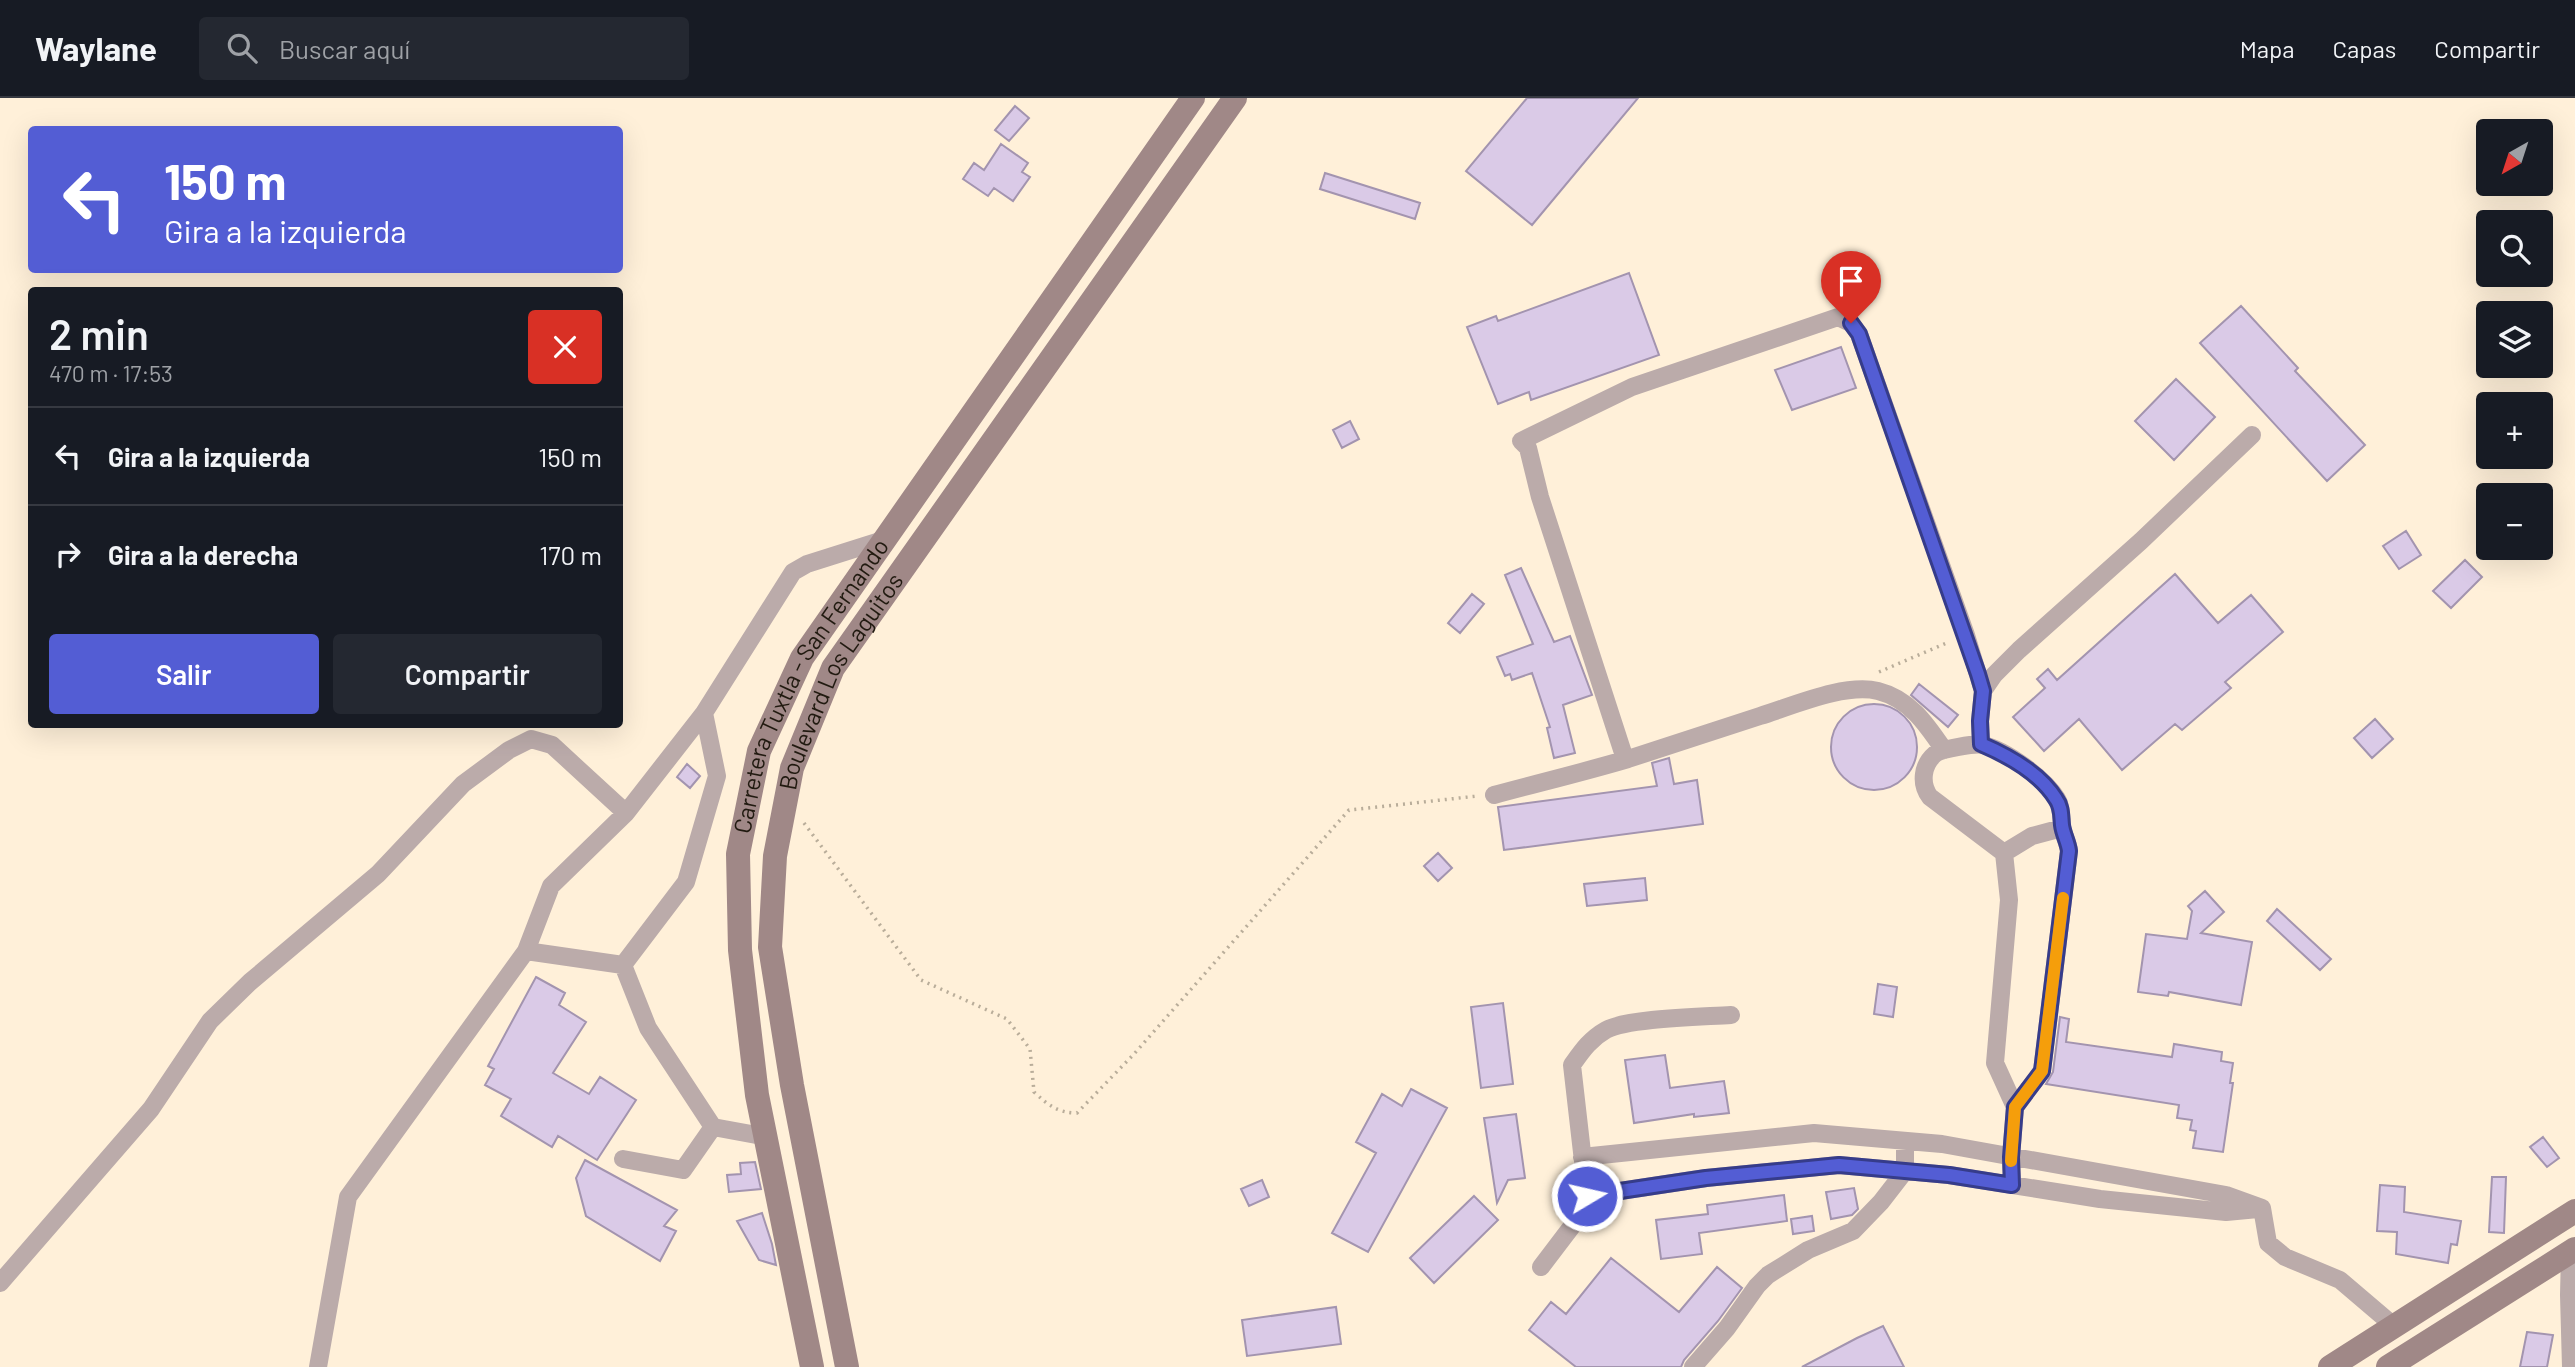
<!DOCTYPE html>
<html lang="es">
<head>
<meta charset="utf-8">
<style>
	body { margin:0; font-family:Barlow,sans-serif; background:#242831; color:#f1f3f6; height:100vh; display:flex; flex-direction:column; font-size:26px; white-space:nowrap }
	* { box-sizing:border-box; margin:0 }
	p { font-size:23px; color:#9ea1a6 }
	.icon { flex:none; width:38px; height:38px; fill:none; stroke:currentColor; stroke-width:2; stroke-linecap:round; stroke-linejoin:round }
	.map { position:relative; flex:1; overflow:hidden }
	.details { position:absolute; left:28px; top:189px; width:595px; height:441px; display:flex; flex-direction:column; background:#171b24; border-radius:7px; box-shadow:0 7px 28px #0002 }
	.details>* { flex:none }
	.top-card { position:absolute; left:28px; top:28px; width:595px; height:147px; border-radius:7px; box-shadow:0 7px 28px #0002; background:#535dd4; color:#fff; overflow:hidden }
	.needle { width:46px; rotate:219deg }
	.buttons { position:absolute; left:2476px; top:21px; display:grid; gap:14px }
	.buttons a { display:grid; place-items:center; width:77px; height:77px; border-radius:7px; background:#171b24; box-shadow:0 7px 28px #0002; font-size:35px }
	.pin { position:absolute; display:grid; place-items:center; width:60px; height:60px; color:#fff; margin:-72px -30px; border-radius:50% 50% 50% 0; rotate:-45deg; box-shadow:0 0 7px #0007 }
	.pin .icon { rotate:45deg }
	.me { position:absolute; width:77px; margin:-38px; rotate:81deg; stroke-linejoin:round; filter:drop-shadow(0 0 5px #0008) }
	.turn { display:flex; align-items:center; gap:24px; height:147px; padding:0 21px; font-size:32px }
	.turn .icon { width:91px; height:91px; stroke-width:2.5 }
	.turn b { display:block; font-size:49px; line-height:60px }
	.round { display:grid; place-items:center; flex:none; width:74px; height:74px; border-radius:7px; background:#242831 }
	.summary { display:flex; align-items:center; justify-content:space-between; height:119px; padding:0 21px }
	h1 { font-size:42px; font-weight:600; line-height:52px }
	.action { display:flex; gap:14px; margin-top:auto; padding:14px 21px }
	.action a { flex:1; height:80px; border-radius:7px; background:#535dd4; color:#fff; font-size:28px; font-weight:600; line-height:80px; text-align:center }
	.action a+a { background:#242831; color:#f1f3f6 }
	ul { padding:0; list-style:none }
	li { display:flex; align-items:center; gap:21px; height:98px; padding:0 21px; border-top:2px solid #363941 }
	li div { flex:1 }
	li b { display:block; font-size:26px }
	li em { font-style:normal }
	header { display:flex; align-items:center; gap:42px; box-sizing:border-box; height:98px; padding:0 35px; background:#171b24; border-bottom:2px solid #363941 }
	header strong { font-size:33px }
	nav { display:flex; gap:38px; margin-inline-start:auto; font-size:24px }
	.search { width:490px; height:63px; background:#242831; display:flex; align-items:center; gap:18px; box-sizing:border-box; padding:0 24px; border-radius:7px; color:#9ea1a6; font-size:26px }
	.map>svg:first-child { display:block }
	.building { fill:#dacae7; stroke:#a394af; stroke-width:2 }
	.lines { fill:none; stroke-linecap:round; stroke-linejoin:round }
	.path { stroke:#b9ad9a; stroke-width:3.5; stroke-dasharray:2 5; stroke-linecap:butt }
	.street { stroke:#bbabaa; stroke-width:18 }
	.secondary { stroke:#a08887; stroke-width:24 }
	.route-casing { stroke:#363c8a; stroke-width:18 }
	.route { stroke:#535dd4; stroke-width:12 }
	.slow { stroke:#f59e0b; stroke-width:12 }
	.labels { text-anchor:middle; stroke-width:5; stroke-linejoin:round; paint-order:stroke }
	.street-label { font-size:24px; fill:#211a10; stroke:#fff0d9 }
</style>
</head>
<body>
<header>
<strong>Waylane</strong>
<div class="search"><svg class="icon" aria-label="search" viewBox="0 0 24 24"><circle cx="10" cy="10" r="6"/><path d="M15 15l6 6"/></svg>Buscar aquí</div>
<nav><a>Mapa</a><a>Capas</a><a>Compartir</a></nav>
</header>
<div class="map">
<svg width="2575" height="1269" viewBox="0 0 2575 1269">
	<rect width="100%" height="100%" fill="#fff0d9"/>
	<!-- building -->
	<path class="building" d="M1527,0H1638L1532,127L1466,73Z
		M1015,8L1029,20L1009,43L995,32Z
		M1001,46L1028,65L1022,74L1030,79L1013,103L994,90L988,98L963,81L974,65L984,72Z
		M1325,75L1420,105L1415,121L1320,91Z
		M1629,175L1659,257L1531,302L1529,294L1498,306L1467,229L1496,218L1498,223Z
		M2241,208L2298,270L2295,273L2365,347L2327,383L2200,245Z
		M1841,249L1856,290L1792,312L1775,272Z
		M2176,281L2215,319L2174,362L2135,323Z
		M1350,323L1359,341L1342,350L1333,332Z
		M2406,433L2421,457L2399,471L2383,448Z
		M2465,462L2482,479L2451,510L2433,493Z
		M1521,470L1554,544L1570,538L1592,597L1563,607L1575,655L1554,660L1547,630L1550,629L1532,575L1512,582L1510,576L1505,578L1497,559L1533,546L1505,477Z
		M2175,476L2218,525L2251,497L2283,534L2225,584L2231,590L2182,632L2175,626L2122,672L2079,621L2044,653L2013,619L2045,590L2037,581L2048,571L2057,582Z
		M1472,496L1484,506L1460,535L1448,525Z
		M1919,586L1958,617L1948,629L1911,597Z
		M1831 649a43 43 0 1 1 86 0a43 43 0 1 1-86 0Z
		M2375,621L2393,641L2372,660L2354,640Z
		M1669,660L1674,686L1697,682L1703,726L1504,752L1498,709L1657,688L1652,665Z
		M687,666L700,678L690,690L677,679Z
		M1438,755L1452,770L1438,783L1424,768Z
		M1645,780L1647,802L1587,808L1584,786Z
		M2205,793L2224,814L2201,835L2252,844L2241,907L2169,894L2168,898L2138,894L2146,836L2187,841L2192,813L2188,808Z
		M2277,811L2331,861L2320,872L2267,823Z
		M536,879L565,895L559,907L586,924L553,975L589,996L600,979L636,1002L597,1062L558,1038L552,1049L501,1018L511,1001L485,987L494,971L488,968Z
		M1878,886L1897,889L1893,919L1874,916Z
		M1503,905L1513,986L1481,990L1471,909Z
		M2060,919L2069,921L2066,944L2172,959L2174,946L2222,954L2221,963L2233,965L2230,985H2233L2223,1054L2193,1050L2196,1033L2190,1032L2192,1022L2177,1020L2179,1007L2046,986L2053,974Z
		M1665,957L1670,990L1724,983L1729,1015L1694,1019V1016L1634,1025L1625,962Z
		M1411,991L1447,1010L1368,1154L1332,1135L1376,1055L1356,1044L1382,996L1402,1008Z
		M1516,1016L1525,1080L1508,1082L1497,1105L1484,1020Z
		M2543,1039L2559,1060L2547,1069L2530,1049Z
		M585,1062L677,1112L664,1128L676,1133L660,1163L586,1118L576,1080Z
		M755,1064L761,1091L729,1094L727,1077L741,1076L740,1065Z
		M2492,1079H2506L2504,1135L2489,1134Z
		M1262,1082L1269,1099L1249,1108L1241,1091Z
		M2380,1087L2405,1089L2404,1114L2461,1123L2457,1147L2451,1146L2448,1165L2396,1156L2397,1134L2377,1133Z
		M1854,1090L1858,1111L1852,1117L1831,1121L1826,1094Z
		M1784,1097L1787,1123L1699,1135L1702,1156L1661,1161L1656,1122L1708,1116L1707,1107Z
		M1474,1098L1498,1122L1434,1185L1410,1160Z
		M762,1115L772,1146L776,1167L759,1162L737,1123Z
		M1812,1118L1814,1133L1793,1136L1791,1121Z
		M1611,1160L1679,1214L1717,1169L1742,1190L1718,1223L1684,1262L1681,1269H1576L1529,1232L1551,1204L1566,1216Z
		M1336,1209L1341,1246L1247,1258L1242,1222Z
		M1883,1228L1904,1269H1802L1857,1240Z
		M2527,1234L2553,1237L2547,1269H2520Z"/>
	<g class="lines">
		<!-- path -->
		<path class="path" d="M1879,574L1949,544
			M804,725L921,882L1007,921L1030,951L1034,994C1048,1007 1058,1015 1077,1015L1134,956L1349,712L1478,698"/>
		<!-- street -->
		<path class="street" d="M1981,646L1980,623L1983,593L1994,577L2019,552L2141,443L2252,337
			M1625,661L1540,399L1528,350L1521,343L1632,289L1838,219L1851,225L1859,236L1966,537L1983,593
			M1494,697C1538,685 1584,674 1628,661C1672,647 1716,632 1760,618C1793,608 1844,585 1878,593C1910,601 1927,627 1944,652
			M2004,755L2032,738L2062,730
			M526,853L623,867L648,930L713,1029
			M623,867L686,784L717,678L704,615
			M1582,1059L1814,1035L1942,1046L2226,1097L2262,1110
			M623,1061L683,1072L713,1029L767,1039
			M2012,1087L2011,1059L2015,1009L1995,965L2009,802L2004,755L1930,699C1920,686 1922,667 1935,656C1941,651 1976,645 1983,647C2006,652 2045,681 2057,701C2062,709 2061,719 2062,728C2063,736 2068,744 2069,753L2042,973L2015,1009
			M1587,1098L1706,1080L1839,1067L1949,1077L2100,1101L2226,1114L2258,1111
			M2262,1110L2268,1145L2285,1159L2340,1182L2394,1228
			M2570,1154L2569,1197L2571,1269
			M1541,1169L1582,1115L1587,1098L1572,967C1582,953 1590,941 1606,932C1628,920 1702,919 1731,917
			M0,1185L151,1011L210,923L250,884L378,776L463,686L509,652L531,641L552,647L626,715
			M318,1269L348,1099L526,853L551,788L626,715L704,615L793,474L807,466L886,441
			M1693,1269L1727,1230L1757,1188L1768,1177L1808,1152L1853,1133L1881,1104L1905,1073V1043"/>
		<!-- secondary -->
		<g class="secondary">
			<path id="s1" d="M812,1269L757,997L740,852L738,756L759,653L802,560L1193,0"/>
			<path id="s2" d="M847,1269L792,987L770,849L775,758L792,670L833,570L1235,0"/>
			<path d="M2330,1269L2575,1113"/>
			<path d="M2388,1269L2575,1151"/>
		</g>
	</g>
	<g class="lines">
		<!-- route casing -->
		<g class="route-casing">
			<path id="route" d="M1587,1098L1706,1080L1839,1067L1949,1077L2012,1087L2011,1059L2015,1009L2042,973L2069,753C2068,744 2063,736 2062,727C2061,718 2062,709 2056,701C2040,675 2009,658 1981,646L1980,623L1983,593L1978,576L1859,236L1851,225"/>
		</g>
		<!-- route -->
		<use href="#route" class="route"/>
		<!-- slow -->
		<path class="slow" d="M2011,1063L2015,1009L2042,973L2063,800"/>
	</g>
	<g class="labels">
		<!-- street labels -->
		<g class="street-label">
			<text dy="8" stroke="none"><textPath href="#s2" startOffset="707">Boulevard Los Laguitos</textPath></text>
			<text dy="8" stroke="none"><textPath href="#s1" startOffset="705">Carretera Tuxtla - San Fernando</textPath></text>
		</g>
	</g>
</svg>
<div class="buttons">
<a><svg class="needle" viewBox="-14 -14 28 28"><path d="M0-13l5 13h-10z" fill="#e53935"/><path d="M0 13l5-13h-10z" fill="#9ea1a6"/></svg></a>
<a><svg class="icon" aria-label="search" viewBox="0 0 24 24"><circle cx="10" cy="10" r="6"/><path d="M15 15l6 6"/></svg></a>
<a><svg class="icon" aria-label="layers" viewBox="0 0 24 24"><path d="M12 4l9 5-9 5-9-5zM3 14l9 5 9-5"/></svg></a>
<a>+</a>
<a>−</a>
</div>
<div class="pin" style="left:1851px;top:225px;background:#d93025"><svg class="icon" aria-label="arrive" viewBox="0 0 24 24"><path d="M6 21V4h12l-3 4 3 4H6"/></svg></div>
<svg class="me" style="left:1587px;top:1098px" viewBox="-20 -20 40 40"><circle r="17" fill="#535dd4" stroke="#fff" stroke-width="3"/><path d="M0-11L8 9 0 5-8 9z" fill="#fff"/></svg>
<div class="top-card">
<div class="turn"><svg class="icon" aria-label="left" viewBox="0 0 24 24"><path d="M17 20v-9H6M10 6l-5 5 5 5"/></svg><div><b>150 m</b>Gira a la izquierda</div></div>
</div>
<section class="details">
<div class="summary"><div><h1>2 min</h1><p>470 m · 17:53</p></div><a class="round" style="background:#d93025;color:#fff"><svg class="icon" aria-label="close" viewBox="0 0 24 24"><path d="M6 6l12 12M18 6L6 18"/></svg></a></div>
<ul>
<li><svg class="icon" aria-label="left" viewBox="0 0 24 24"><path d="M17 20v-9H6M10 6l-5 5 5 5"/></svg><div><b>Gira a la izquierda</b></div><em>150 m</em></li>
<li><svg class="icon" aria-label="right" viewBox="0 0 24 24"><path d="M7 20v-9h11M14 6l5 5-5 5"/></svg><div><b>Gira a la derecha</b></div><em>170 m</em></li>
</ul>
<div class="action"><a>Salir</a><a>Compartir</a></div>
</section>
</div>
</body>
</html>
